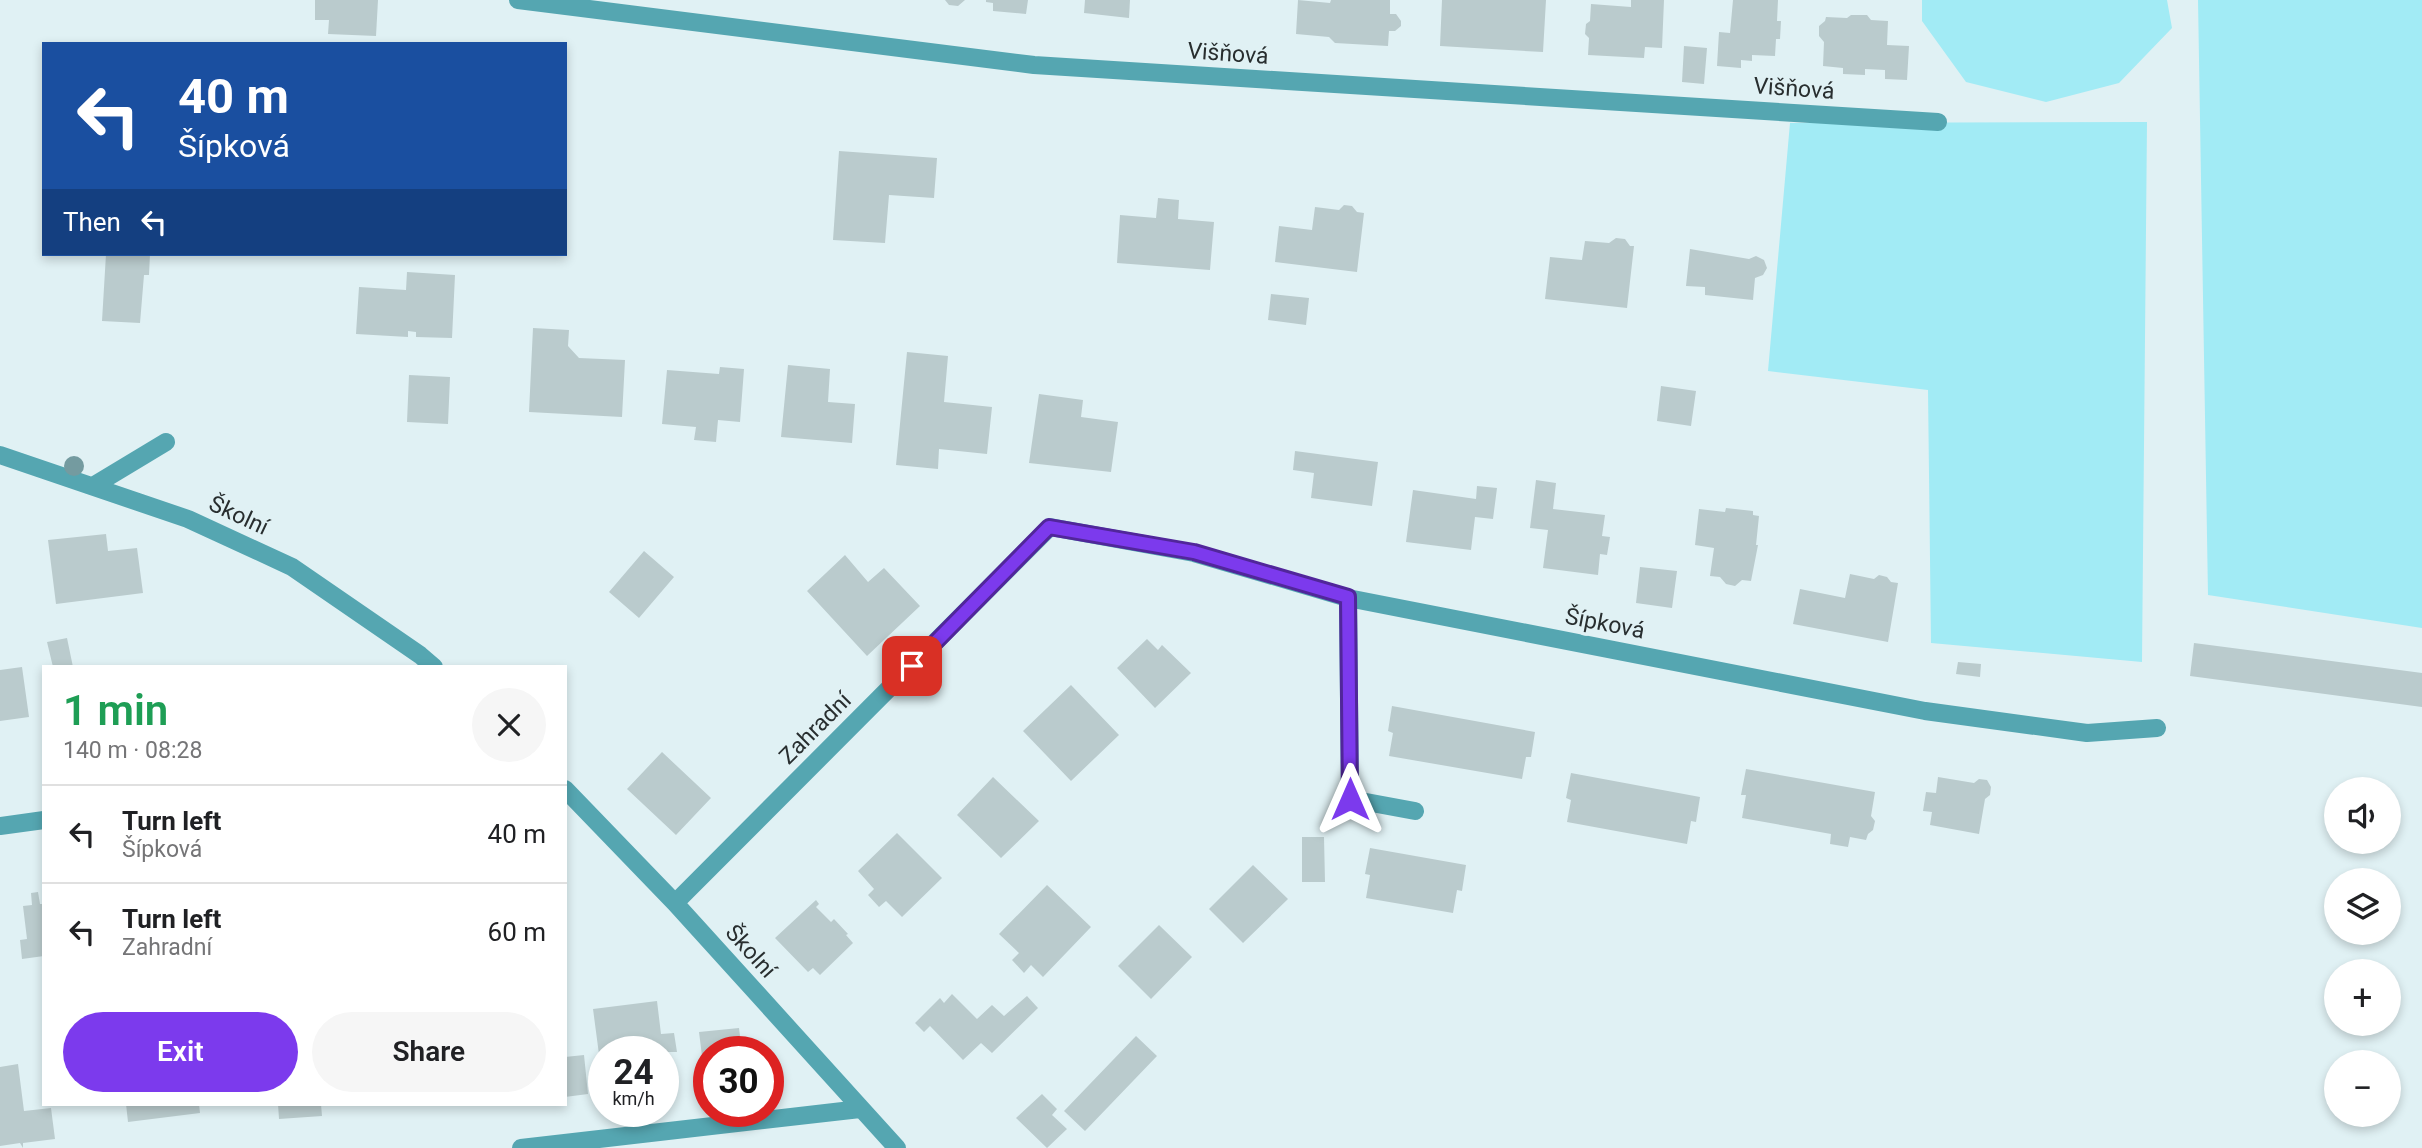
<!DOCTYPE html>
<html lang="en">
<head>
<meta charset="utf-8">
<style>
	body { margin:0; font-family:Roboto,sans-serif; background:#f6f6f6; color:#202124; height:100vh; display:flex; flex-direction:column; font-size:26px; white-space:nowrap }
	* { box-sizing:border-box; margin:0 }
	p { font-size:23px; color:#757577 }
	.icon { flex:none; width:38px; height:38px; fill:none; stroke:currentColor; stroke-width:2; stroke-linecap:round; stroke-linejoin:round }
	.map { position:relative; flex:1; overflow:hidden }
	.drawer { position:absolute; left:42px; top:665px; width:525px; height:441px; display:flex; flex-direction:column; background:#fff; border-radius:0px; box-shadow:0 4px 10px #0003 }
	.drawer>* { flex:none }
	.top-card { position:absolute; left:42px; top:42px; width:525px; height:214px; border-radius:0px; box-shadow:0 4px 10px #0003; background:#1a4fa0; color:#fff; overflow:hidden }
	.tools { position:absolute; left:2324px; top:777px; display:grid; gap:14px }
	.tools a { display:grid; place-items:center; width:77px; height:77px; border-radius:50%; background:#fff; box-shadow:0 4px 10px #0003; font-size:35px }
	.speed { position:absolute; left:588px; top:1036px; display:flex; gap:14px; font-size:35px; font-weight:700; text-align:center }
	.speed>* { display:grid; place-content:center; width:91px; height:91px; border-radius:50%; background:#fff; box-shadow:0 4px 10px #0003; line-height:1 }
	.speed small { font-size:18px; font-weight:400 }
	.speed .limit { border:10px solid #d22; background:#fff; color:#111 }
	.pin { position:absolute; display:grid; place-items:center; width:60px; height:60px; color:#fff; margin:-30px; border-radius:14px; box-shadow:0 4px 10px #0006 }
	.me { position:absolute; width:77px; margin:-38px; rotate:0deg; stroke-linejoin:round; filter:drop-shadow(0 0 5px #0008) }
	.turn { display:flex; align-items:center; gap:24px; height:147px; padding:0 21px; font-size:32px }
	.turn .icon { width:91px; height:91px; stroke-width:2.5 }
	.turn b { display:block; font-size:49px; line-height:60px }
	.then { display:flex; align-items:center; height:66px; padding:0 21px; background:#0003; gap:14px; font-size:26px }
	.round { display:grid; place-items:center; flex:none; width:74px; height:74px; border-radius:37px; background:#f6f6f6 }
	.headline { display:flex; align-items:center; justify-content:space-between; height:119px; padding:0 21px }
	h1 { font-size:42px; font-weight:600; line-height:52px; color:#1e9e55 }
	.primary-button { display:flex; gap:14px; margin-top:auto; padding:14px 21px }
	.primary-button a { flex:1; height:80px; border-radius:42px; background:#7c3aed; color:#fff; font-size:28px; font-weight:600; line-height:80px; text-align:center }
	.primary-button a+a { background:#f6f6f6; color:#202124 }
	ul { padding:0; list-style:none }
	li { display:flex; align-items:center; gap:21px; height:98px; padding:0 21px; border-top:2px solid #e0e0e0 }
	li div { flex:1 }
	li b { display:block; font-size:26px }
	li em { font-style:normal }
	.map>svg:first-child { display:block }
	.green { fill:#a2ebf5 }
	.building { fill:#bacbcd }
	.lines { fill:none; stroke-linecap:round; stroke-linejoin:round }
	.minor { stroke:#55a6b1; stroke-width:18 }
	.tree { fill:#749ba0 }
	.route-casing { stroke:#51269a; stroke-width:18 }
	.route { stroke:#7c3aed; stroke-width:12 }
	.labels { text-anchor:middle; stroke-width:7; stroke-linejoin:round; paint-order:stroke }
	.street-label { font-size:23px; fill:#282e2f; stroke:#e0f1f4 }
</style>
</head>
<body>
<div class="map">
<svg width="2422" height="1148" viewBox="0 0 2422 1148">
	<rect width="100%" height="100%" fill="#e0f1f4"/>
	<!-- green -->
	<path class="green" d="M1922,0H2167L2172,28L2119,83L2046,102L1966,82L1922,21Z
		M2198,0H2422V628L2208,595Z
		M2147,122L2142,662L1931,643L1928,390L1768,371L1790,123Z"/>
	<!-- building -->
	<path class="building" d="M315,0H378L376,36L328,34L329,20H315Z
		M945,0H965L958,6L949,5Z
		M986,0H1028L1026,14L993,11V3L986,2Z
		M1085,0H1130L1129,18L1084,13Z
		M1298,0L1330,3L1331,0H1390V14H1396L1401,21V26L1395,31H1389L1388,46L1335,43L1329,37L1296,34Z
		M1442,0H1546L1543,52L1440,46Z
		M1631,0H1664L1662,48L1645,47L1644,58L1588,55L1589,38L1585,34L1586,24L1590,21L1591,4L1631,7Z
		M1733,0H1778L1777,21H1781L1780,39H1776L1775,56L1752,55V61L1741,60V68L1717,66L1719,32L1730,33Z
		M1851,15H1867L1871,20L1888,21L1887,45L1909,46L1907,80L1885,79V70L1865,69V75L1843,74V68L1823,66L1824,42L1819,36V26L1825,21L1826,17L1847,18Z
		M1684,46L1707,48L1704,84L1682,82Z
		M839,151L937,158L934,198L889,195L885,243L833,240Z
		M1158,198L1179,200L1178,219L1214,222L1210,270L1117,263L1120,215L1156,218Z
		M1344,205L1352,206L1357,212L1364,213L1357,272L1275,262L1279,226L1312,230L1315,207L1339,210Z
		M1616,238L1625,239L1630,246H1634L1627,308L1545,299L1550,257L1582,260L1585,241L1609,243Z
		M1690,249L1749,259L1756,256L1764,260L1767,268L1763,275L1755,278L1753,300L1705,295V287L1686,286Z
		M106,254H150L149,275H144L140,323L102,321Z
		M407,272L455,275L452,338L416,337V332L408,331V337L356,334L359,287L406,290Z
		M1271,294L1309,298L1306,325L1268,320Z
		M533,328L569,330L568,346L579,358L625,360L622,417L529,412Z
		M907,352L948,356L944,402L992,407L987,454L939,449L938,469L896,465Z
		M788,365L830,369L828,402L855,404L852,443L781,437Z
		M720,367L744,369L740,422L718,420L716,442L694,440L696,427L662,424L667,370L719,374Z
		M409,375L450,377L448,424L407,422Z
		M1661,386L1696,391L1691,426L1657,421Z
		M1039,394L1083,400L1081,417L1118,422L1111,472L1029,463Z
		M1295,451L1378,462L1372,506L1311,498L1314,473L1293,470Z
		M1536,480L1556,483L1553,509L1605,515L1602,536L1610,537L1607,555L1600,554L1598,575L1543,568L1548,530L1530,528Z
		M1477,486L1497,488L1493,519L1475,517L1471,550L1406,542L1413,490L1476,499Z
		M1726,508L1753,511V515L1759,516L1756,545H1758L1751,581L1742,580L1735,586L1726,584L1720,577L1710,576L1714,548L1695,545L1699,509L1725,512Z
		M106,534L108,551L137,548L143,593L56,604L48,540Z
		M644,551L674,577L639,618L609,592Z
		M845,555L868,582L884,568L920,606L867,656L807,591Z
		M1640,567L1677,571L1672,608L1636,603Z
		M1850,574L1874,579L1879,575L1887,577L1891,582L1898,583L1888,642L1793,624L1800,589L1845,598Z
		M67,638L73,667H53L47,642Z
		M1147,639L1158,650L1162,645L1191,673L1155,708L1117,668Z
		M2194,643L2422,673V707L2190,676Z
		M1958,662L1981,664L1980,677L1956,674Z
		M22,667L29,717L0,721V670Z
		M1071,685L1119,735L1071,781L1023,731Z
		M1392,706L1535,732L1531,757H1526L1522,779L1389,756L1393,733L1388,731Z
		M662,752L711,798L676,835L627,789Z
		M1746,769L1875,792L1871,816L1875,821L1873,830L1868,834L1866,840L1850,837L1848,847L1830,844L1831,834L1742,818L1746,795H1741Z
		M1571,773L1700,797L1696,822L1691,821L1687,844L1567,822L1571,800L1566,798Z
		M993,777L1039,821L1001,858L957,815Z
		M1938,777L1974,783L1979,779L1987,780L1991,787L1990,795L1985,799L1979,834L1930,825L1932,812L1923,811L1926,792L1936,793Z
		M897,833L942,878L902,917L886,901L879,907L868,895L874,889L858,871Z
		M1302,837H1324L1325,882H1302Z
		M1370,848L1466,865L1462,891L1457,890L1453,913L1366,898L1370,875L1365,874Z
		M1253,865L1288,899L1243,943L1209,909Z
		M1047,885L1091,927L1043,977L1031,965L1024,973L1012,960L1019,953L999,934Z
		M38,892L40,904H44V956L22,959L20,940L27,939L23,906L32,905L31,893Z
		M816,900L819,904L816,907L831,922L834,919L848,934L846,935L853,943L820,975L813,968L808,972L775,938Z
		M1159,925L1192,957L1151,999L1118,966Z
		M952,994L977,1019L992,1005L1004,1016L1027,996L1038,1008L992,1053L981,1043L963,1060L930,1026L924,1032L915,1023L940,998L944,1003Z
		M657,1001L661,1034L674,1033L677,1052H604V1061L600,1062L593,1009Z
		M739,1028L742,1052H709V1072H704L699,1032Z
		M1136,1036L1157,1056L1085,1131L1064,1111Z
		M584,1055L588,1094L565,1097V1057Z
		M18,1064L24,1111L51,1108L55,1139L23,1143V1148L20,1143L0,1146V1067Z
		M1042,1094L1057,1109L1052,1115L1067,1129L1047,1148L1016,1118Z
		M126,1104H199L200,1113L128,1122Z
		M278,1104H321L322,1116L279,1119Z"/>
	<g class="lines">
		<!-- minor -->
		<path class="minor" d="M518,0L1034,65L1938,122
			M0,455L188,519L292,567L420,655L434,667
			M93,486L166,442
			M1348,598L1350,799L1415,811
			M565,789L675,903L897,1148
			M0,826L44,820
			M675,903L1050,527L1194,553L1348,598L1925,711L2087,733L2157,728
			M521,1148L860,1109"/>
	</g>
	<!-- trees -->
	<circle class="tree" cx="74" cy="466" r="10"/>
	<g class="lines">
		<!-- route casing -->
		<g class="route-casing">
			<path id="route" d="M912,666L1049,527L1194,552L1348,597L1350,799"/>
		</g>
		<!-- route -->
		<use href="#route" class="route"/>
	</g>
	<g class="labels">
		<!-- street labels -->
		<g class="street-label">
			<text transform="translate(1228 53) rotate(4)" y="8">Višňová</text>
			<text transform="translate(1794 88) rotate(4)" y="8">Višňová</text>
			<text transform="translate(239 515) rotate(25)" y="8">Školní</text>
			<text transform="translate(1605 623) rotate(11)" y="8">Šípková</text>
			<text transform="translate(815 728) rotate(-45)" y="8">Zahradní</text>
			<text transform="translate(751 951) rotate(48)" y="8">Školní</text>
		</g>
	</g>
</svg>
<div class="tools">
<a><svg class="icon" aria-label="sound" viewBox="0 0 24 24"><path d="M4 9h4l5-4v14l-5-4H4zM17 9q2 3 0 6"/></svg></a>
<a><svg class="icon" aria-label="layers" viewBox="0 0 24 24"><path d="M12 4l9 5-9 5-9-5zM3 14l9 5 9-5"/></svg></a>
<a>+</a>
<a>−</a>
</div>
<div class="speed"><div>24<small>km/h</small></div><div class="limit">30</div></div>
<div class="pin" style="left:912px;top:666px;background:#d93025"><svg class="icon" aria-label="arrive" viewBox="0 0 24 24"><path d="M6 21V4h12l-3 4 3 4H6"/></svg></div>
<svg class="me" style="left:1350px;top:799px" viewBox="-20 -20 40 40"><path d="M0-17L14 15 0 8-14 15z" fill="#7c3aed" stroke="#fff" stroke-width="4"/></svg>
<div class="top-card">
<div class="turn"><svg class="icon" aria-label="left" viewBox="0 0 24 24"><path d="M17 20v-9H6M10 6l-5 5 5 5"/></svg><div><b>40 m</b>Šípková</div></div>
<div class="then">Then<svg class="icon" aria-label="left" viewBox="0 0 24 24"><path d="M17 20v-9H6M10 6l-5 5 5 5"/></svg></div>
</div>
<section class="drawer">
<div class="headline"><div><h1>1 min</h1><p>140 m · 08:28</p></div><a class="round"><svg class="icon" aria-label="close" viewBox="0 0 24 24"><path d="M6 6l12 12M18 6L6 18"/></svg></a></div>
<ul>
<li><svg class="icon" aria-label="left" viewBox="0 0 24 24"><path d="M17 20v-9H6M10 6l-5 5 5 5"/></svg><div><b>Turn left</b><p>Šípková</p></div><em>40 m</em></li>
<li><svg class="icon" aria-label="left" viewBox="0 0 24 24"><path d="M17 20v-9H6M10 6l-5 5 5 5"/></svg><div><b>Turn left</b><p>Zahradní</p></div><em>60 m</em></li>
</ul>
<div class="primary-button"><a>Exit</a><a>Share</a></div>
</section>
</div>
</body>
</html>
